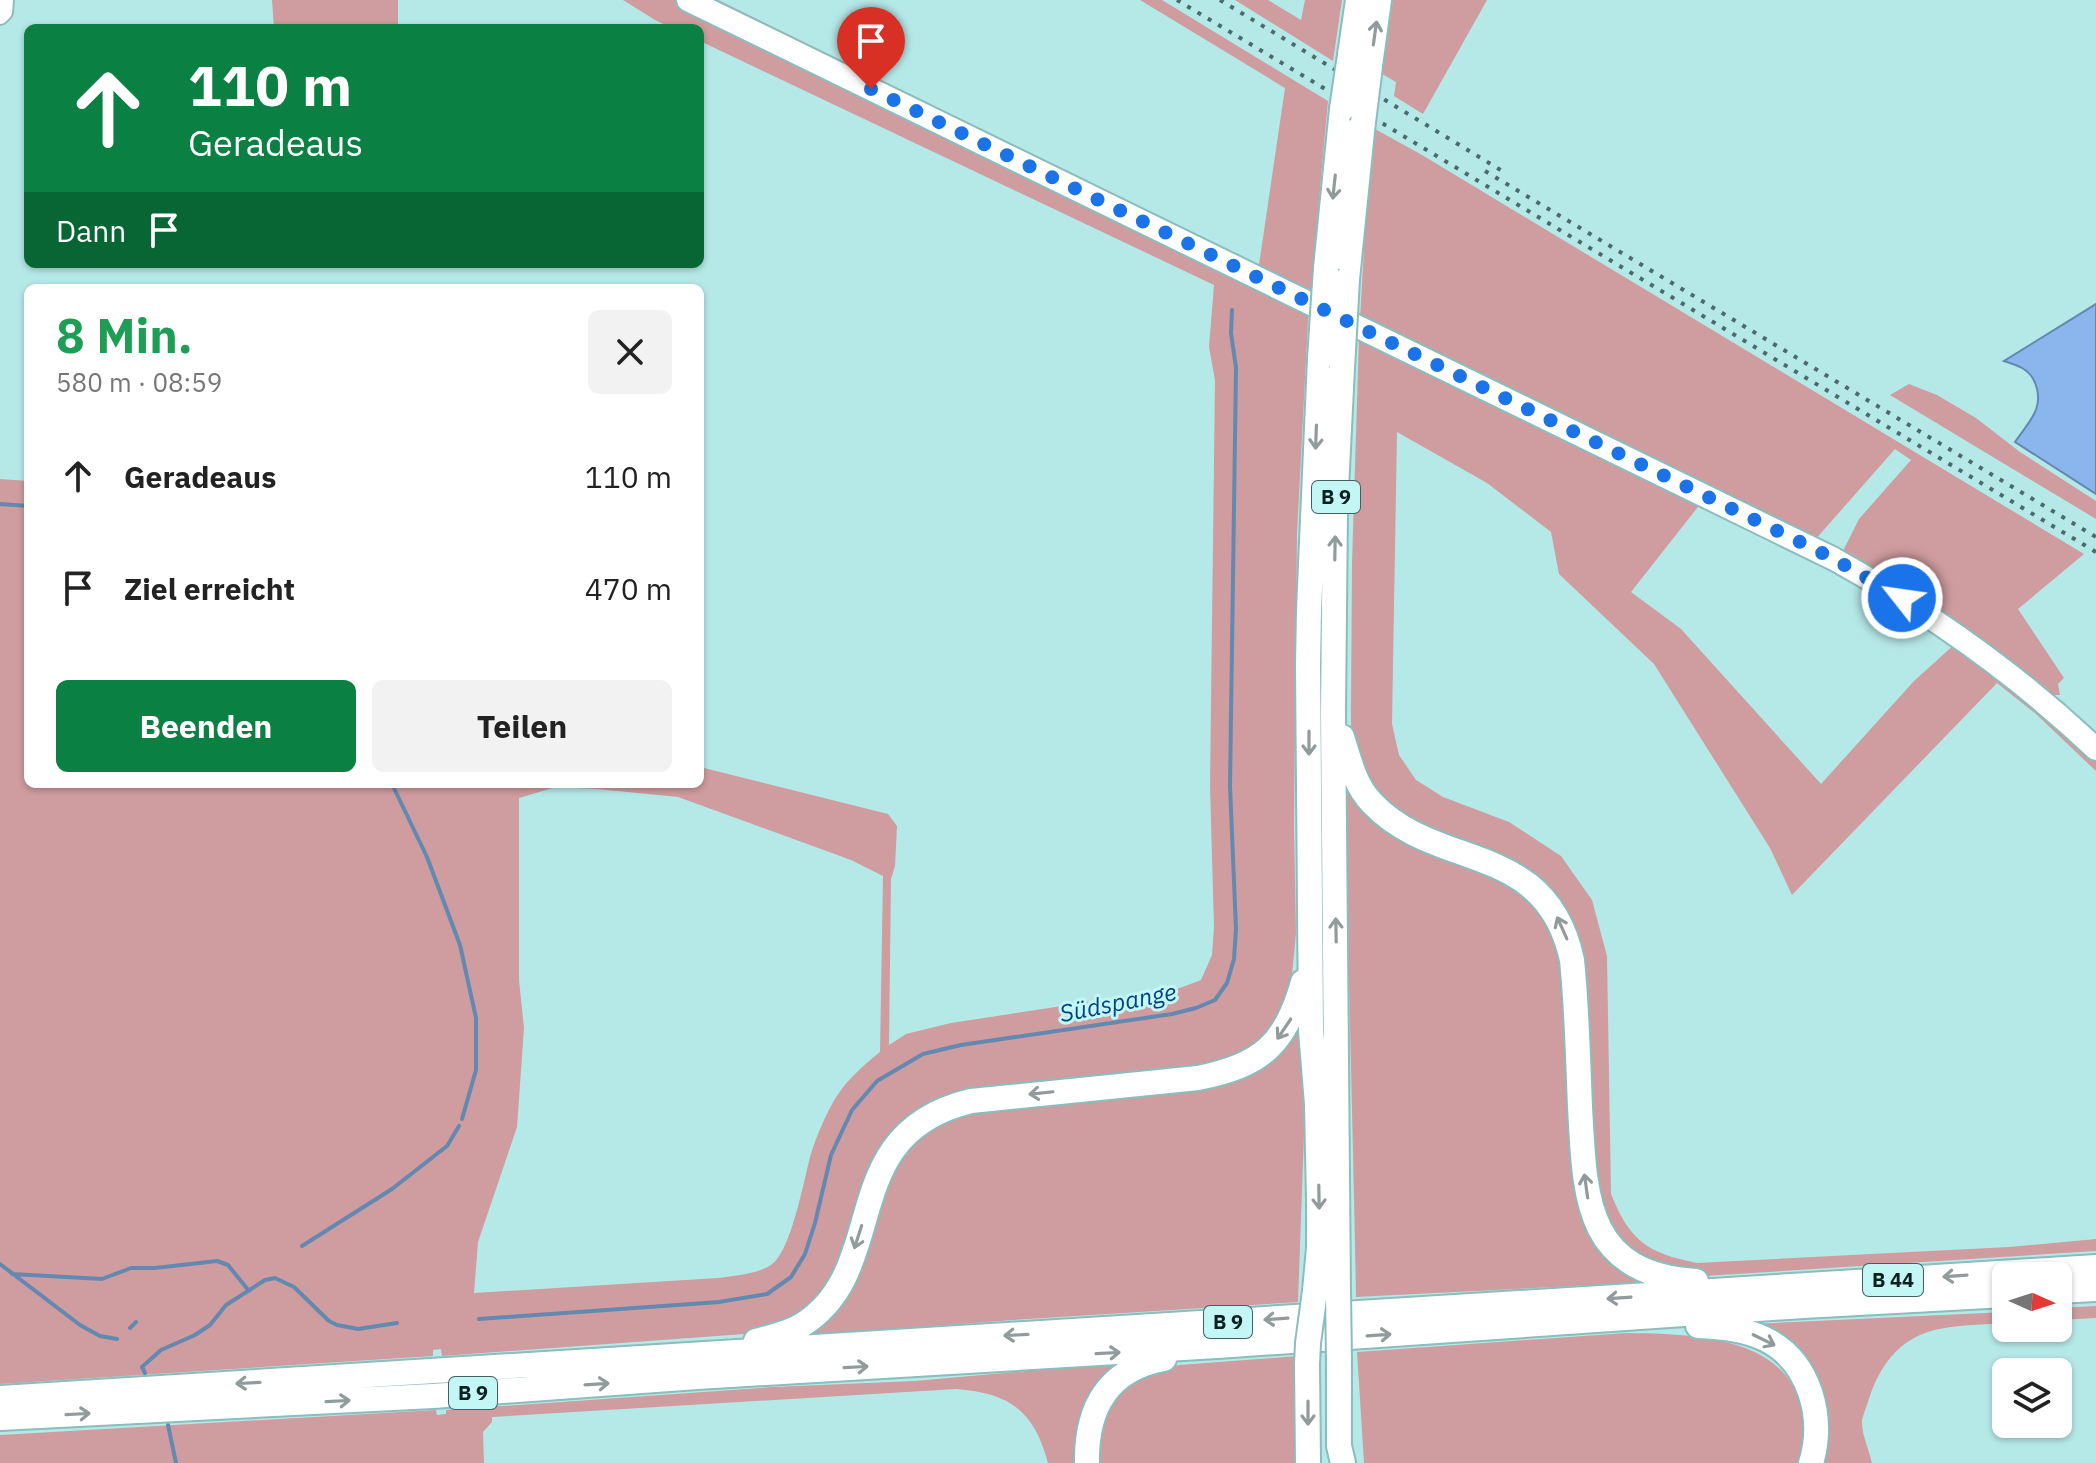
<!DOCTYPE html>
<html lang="de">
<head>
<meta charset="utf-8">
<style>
	body { margin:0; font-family:"IBM Plex Sans",sans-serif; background:#f2f2f2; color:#222; height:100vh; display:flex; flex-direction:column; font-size:30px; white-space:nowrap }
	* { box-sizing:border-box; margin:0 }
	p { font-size:26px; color:#767676 }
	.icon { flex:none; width:44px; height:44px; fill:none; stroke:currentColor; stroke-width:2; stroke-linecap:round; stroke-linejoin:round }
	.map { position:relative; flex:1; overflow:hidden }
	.side { position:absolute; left:24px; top:284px; width:680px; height:504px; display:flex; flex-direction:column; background:#fff; border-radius:12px; box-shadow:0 2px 6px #0004 }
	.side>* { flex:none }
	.banner { position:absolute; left:24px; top:24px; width:680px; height:244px; border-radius:12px; box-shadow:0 2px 6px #0004; background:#0b8043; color:#fff; overflow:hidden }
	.needle { width:52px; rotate:93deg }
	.controls { position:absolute; left:1992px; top:1262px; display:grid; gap:16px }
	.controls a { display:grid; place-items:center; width:80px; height:80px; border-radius:12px; background:#fff; box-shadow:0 2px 6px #0004; font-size:40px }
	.pin { position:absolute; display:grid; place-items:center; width:68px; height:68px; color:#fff; margin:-82px -34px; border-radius:50% 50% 50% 0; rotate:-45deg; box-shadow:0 0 8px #0007 }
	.pin .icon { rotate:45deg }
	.me { position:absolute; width:88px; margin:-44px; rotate:300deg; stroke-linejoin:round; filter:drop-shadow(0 0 6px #0008) }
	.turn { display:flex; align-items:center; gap:28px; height:168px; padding:0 32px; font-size:36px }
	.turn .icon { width:104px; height:104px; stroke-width:2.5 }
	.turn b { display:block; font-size:56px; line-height:68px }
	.then { display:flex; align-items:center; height:76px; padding:0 32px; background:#0003; gap:16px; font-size:30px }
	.round { display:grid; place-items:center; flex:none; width:84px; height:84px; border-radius:12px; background:#f2f2f2 }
	.overview { display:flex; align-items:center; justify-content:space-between; height:136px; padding:0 32px }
	h1 { font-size:48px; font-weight:700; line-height:60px; color:#1e9e55 }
	.button { display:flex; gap:16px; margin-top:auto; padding:16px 32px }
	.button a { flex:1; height:92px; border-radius:12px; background:#0b8043; color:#fff; font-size:32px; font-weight:700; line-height:92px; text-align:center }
	.button a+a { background:#f2f2f2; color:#222 }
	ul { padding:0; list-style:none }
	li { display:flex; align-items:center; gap:24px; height:112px; padding:0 32px }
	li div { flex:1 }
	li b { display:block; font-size:30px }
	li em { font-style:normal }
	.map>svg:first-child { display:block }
	.green { fill:#cf9c9f; fill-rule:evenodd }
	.water { fill:#8ab6ed; stroke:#6489b0; stroke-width:2 }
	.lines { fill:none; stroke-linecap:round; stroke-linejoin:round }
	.stream { stroke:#6489b0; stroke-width:4 }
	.minor-casing { stroke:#8abdbc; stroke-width:20 }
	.major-casing { stroke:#8abdbc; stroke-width:26 }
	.highway-casing { stroke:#8abdbc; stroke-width:28 }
	.minor { stroke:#fff; stroke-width:16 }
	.major { stroke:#fff; stroke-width:22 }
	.highway { stroke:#fff; stroke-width:24 }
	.rail { stroke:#4b6b6b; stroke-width:4; stroke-dasharray:4 8; stroke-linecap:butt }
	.highway-bridge-casing { stroke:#8abdbc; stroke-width:28; stroke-linecap:butt }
	.highway-bridge { stroke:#fff; stroke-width:24 }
	.oneway { stroke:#919b9b }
	.route { stroke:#1a73e8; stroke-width:14; stroke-dasharray:0 25.2 }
	.labels { text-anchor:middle; stroke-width:6; stroke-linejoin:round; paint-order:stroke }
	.shield { fill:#c2f7f5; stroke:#426060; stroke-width:2 }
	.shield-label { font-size:20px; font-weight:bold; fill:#0b2020 }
	.water-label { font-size:24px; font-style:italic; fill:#024282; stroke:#c2f7f5 }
</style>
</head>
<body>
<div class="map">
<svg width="2096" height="1463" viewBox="0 0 2096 1463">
	<rect width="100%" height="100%" fill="#b5e9e8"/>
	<!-- green -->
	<path class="green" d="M272,0H398V28H274Z
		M623,0H718L1259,265L1285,88L1140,0H1162L1328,101L1308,321L1297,534L1294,825L1296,933L1290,996L1277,1025L1255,1051L1228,1064L913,1116L839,1265L819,1300L793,1319L758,1333L442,1356L441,1349L433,1350V1356L0,1384V479L28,481V784H700V767L888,814L897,826L895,866L891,879L889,1045L906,1034L951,1023L1180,988L1201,980L1212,955L1214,927L1210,786L1215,380L1209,347L1214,285L700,41V28H672L655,20ZM556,787L597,789L678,797L851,860L883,876L880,1052C861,1067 842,1084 831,1106C823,1121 815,1140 810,1157C804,1180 791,1252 771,1265C758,1274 733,1276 718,1278L474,1293L478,1242L517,1127L524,1028L519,980V798Z
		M1235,0H1268L1301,20L1305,0H1342L1333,61Z
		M1393,0H1487L1423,114L1394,96L1396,82L1382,74Z
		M1375,129L1422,155L2084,554L2018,609L2064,678L2058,684L2060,695H2050L1841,555L1859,519L1911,460L1895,449L1814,541L1360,320L1366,212Z
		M1359,337L1701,503L1631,592L1681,629L1821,784L1914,681L1955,644L2055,723L2096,760V771L2036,714L1997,683L1792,895L1770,848L1654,664L1559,574L1551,532L1487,483L1397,432L1392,724L1399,755L1416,780L1443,797L1509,822L1561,856L1592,900L1607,956L1611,1194C1630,1241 1647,1253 1697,1263L2009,1247L2096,1239V1251L1704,1276L1685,1275L1631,1253L1596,1206L1573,931L1453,839L1388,808L1359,769L1351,738V707L1352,563Z
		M1909,384L1937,395L1976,418L2020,452L2096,501V519L1890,395Z
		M1346,775L1540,907L1561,951L1576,1184L1654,1282L1356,1297C1353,1123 1347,949 1346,775Z
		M1302,1010L1304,1135L1298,1302L1013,1320L793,1337L843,1292L883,1187L909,1142L957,1113L1222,1079Z
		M2096,1306V1318L2058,1320V1308Z
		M2006,1312V1323C1980,1325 1950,1324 1925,1333C1894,1344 1877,1372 1868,1402C1866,1408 1863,1415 1862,1420C1861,1433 1869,1450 1872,1463H1819L1820,1404L1753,1324Z
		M1626,1333C1685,1334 1786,1334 1801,1408C1805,1427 1804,1445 1798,1463H1364L1357,1352Z
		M1299,1356L1300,1463H1099L1102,1418L1120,1394L1149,1373L1179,1365Z
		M1126,1362L1082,1463H1048C1034,1410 1009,1393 956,1389L492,1417V1422L483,1432L484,1463H0V1435L436,1410L437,1415L446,1414V1410L773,1387L915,1381Z"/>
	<!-- water -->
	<path class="water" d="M2096,304V494L2015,442C2021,433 2029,424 2034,414C2042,399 2038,377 2022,368C2017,365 2010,363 2004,361Z"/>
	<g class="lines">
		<!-- stream -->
		<path class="stream" d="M0,504L28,506
			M392,784L427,857L460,945L476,1018V1070L462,1119
			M302,1246L392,1189L447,1146L459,1126
			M0,1264L80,1325L100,1336L117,1339
			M12,1274L102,1279L131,1268H155L217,1261L228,1265L249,1291
			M479,1319L719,1302L767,1294L791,1277L805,1254L815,1223L831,1155L852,1110L877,1081L923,1054L961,1045L1172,1014L1196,1008L1215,1000L1227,983L1234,959L1236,929L1230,786L1236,368L1231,333L1232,310
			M130,1328L136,1322
			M145,1373L142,1367L161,1350L195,1335L210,1325L226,1305L265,1280L275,1278L294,1287L329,1321L337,1325L358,1329L397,1323
			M168,1425L176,1463"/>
		<!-- minor casing -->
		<g class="minor-casing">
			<path id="minor" d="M0,16L4,12L5,0"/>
		</g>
		<!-- major casing -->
		<g class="major-casing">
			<path id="major" d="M688,0L1834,559C1929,612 2017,674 2096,749"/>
		</g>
		<!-- highway casing -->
		<g class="highway-casing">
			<path id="highway" d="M1350,55L1358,0
				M1370,66L1379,0
				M1326,268L1342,109
				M1347,279L1363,122
				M1342,737C1350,761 1354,784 1372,803C1437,872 1546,839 1572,960C1577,1009 1578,1058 1580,1107C1585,1196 1584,1274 1696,1281
				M1315,1291L1319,1248V1201L1317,1104L1311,1031L1308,665L1309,610L1320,359
				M1338,1291L1333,712L1335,509L1342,368
				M2058,1291L2096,1289
				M1698,1326C1721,1327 1744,1329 1765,1339C1810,1361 1825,1418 1811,1463
				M756,1341C772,1337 789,1333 802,1325C893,1268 833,1134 971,1101L1198,1078C1261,1066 1286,1044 1303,982
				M1339,1362V1446L1343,1463
				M1307,1364L1308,1463
				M0,1398L2096,1267
				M0,1418L433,1396L697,1377L1217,1346L1803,1306L2006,1295
				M1087,1463C1086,1408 1108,1369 1164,1359"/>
		</g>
		<!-- minor -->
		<use href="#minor" class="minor"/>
		<!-- major -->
		<use href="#major" class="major"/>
		<!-- highway -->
		<use href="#highway" class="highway"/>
		<!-- rail -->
		<path class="rail" d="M1177,0L2096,552
			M1220,0L1504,172
			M1485,171L2096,537"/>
		<!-- highway-bridge casing -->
		<g class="highway-bridge-casing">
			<path id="highway-bridge" d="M1342,109L1350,55
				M1363,122L1370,66
				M1320,359L1326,268
				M1342,368L1347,279
				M1338,1291L1339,1362
				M1307,1364L1308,1343L1315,1291"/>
		</g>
		<!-- highway-bridge -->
		<use href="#highway-bridge" class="highway-bridge"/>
	</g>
	<!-- one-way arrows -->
	<defs><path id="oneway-shaft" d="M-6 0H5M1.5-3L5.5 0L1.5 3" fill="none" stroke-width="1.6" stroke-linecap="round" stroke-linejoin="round" transform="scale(2)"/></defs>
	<g class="oneway">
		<use href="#oneway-shaft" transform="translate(1375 33) rotate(-82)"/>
		<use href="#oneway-shaft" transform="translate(1334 187) rotate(96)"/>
		<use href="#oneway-shaft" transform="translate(1316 437) rotate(92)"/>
		<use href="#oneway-shaft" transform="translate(1335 548) rotate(-89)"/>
		<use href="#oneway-shaft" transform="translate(1309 743) rotate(90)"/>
		<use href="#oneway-shaft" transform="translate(1562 928) rotate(-114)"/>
		<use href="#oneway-shaft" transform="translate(1336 930) rotate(-91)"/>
		<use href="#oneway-shaft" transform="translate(1284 1029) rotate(124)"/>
		<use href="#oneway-shaft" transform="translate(1041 1093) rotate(174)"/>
		<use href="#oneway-shaft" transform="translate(1586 1186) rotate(-98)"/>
		<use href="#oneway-shaft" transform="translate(1319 1197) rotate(89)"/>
		<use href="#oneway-shaft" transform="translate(858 1237) rotate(108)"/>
		<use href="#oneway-shaft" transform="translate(1955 1276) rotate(176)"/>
		<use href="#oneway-shaft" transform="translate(1619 1298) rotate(176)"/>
		<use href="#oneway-shaft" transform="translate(1276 1319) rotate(176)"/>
		<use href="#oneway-shaft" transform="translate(1016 1335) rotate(177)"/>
		<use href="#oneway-shaft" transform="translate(1379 1335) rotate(-4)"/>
		<use href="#oneway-shaft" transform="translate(1764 1340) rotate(26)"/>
		<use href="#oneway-shaft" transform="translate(1108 1353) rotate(-3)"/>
		<use href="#oneway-shaft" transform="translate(856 1367) rotate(-3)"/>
		<use href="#oneway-shaft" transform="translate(248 1383) rotate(177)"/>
		<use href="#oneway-shaft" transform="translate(597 1384) rotate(-4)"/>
		<use href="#oneway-shaft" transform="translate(338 1401) rotate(-3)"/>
		<use href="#oneway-shaft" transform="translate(1308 1413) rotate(90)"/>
		<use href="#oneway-shaft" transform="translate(78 1414) rotate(-3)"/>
	</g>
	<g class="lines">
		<!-- route -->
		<path class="route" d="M871,89L1792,538L1834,559L1902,598"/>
	</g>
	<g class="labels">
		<!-- shield labels -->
		<g class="shield">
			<rect x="1312" y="481" width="48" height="32" rx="6"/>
			<rect x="1863" y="1264" width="60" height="32" rx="6"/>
			<rect x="1204" y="1306" width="48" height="32" rx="6"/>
			<rect x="449" y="1377" width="48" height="32" rx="6"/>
		</g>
		<g class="shield-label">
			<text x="1336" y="504">B 9</text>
			<text x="1893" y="1287">B 44</text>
			<text x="1228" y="1329">B 9</text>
			<text x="473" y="1400">B 9</text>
		</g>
		<!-- water labels -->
		<g class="water-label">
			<text transform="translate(1118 1003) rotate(-11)" y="8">Südspange</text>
		</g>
	</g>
</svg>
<div class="controls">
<a><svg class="needle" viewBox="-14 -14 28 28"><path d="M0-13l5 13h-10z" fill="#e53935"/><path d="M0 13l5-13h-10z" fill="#767676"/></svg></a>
<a><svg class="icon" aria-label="layers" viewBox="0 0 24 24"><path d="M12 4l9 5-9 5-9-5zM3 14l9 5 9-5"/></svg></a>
</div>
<div class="pin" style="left:871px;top:89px;background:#d93025"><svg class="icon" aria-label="arrive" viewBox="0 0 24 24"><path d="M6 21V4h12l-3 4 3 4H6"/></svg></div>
<svg class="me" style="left:1902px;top:598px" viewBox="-20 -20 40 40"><circle r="17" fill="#1a73e8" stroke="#fff" stroke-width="3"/><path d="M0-11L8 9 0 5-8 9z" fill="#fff"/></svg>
<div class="banner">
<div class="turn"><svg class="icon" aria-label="ahead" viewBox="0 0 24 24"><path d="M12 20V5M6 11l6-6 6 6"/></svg><div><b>110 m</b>Geradeaus</div></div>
<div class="then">Dann<svg class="icon" aria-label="arrive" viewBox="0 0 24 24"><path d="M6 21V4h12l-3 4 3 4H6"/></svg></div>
</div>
<section class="side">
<div class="overview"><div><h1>8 Min.</h1><p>580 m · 08:59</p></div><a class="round"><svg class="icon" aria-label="close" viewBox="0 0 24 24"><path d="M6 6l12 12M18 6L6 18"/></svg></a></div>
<ul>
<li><svg class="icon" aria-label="ahead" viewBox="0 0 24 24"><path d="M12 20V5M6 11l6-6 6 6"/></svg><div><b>Geradeaus</b></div><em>110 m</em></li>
<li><svg class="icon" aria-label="arrive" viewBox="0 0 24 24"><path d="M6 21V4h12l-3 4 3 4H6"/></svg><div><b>Ziel erreicht</b></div><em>470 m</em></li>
</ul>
<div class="button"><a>Beenden</a><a>Teilen</a></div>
</section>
</div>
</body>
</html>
